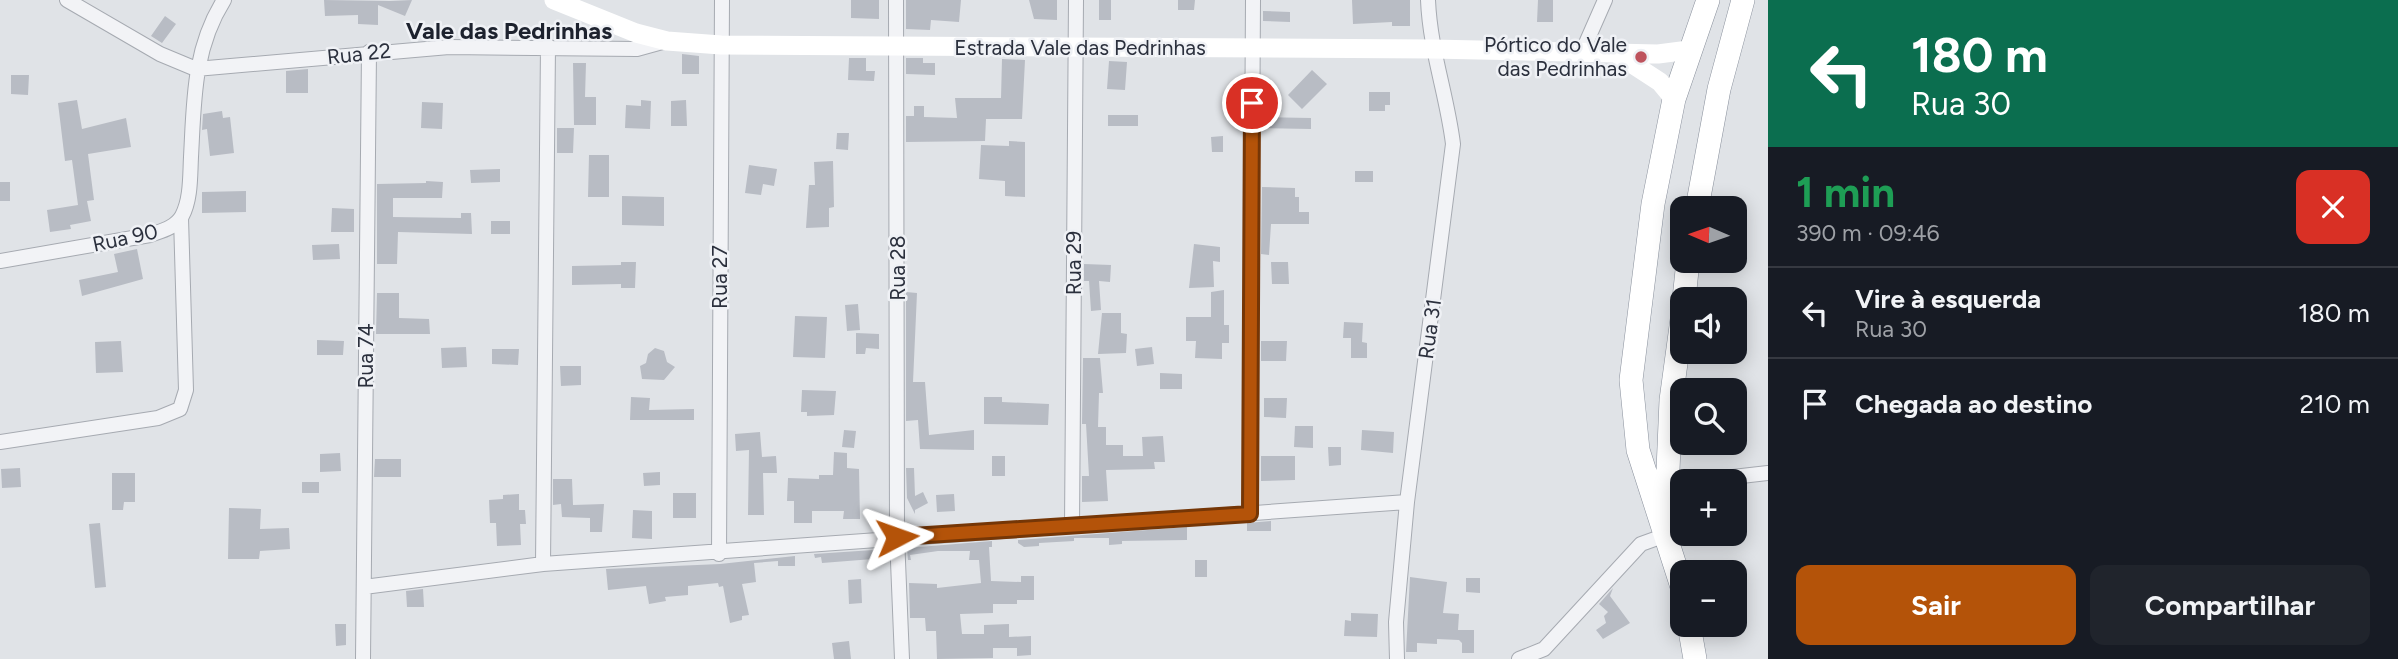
<!DOCTYPE html>
<html lang="pt">
<head>
<meta charset="utf-8">
<style>
	body { margin:0; font-family:Figtree,sans-serif; background:#20242c; color:#f1f3f6; height:100vh; display:flex; flex-direction:column; font-size:26px; white-space:nowrap }
	* { box-sizing:border-box; margin:0 }
	p { font-size:23px; color:#9ea1a6 }
	.icon { flex:none; width:38px; height:38px; fill:none; stroke:currentColor; stroke-width:2; stroke-linecap:round; stroke-linejoin:round }
	.map { position:relative; flex:1; overflow:hidden }
	.side { display:flex; flex-direction:column; background:#171b24; width:630px }
	.side>* { flex:none }
	.banner { background:#0b6e4f; color:#fff; overflow:hidden }
	.needle { width:46px; rotate:272deg }
	.fabs { position:absolute; left:1670px; top:196px; display:grid; gap:14px }
	.fabs a { display:grid; place-items:center; width:77px; height:77px; border-radius:14px; background:#171b24; box-shadow:0 4px 18px #0003; font-size:35px }
	.pin { position:absolute; display:grid; place-items:center; width:60px; height:60px; color:#fff; margin:-30px; border:4px solid #fff; border-radius:50%; box-shadow:0 2px 7px #0007 }
	.me { position:absolute; width:77px; margin:-38px; rotate:86deg; stroke-linejoin:round; filter:drop-shadow(0 0 5px #0008) }
	.turn { display:flex; align-items:center; gap:24px; height:147px; padding:0 28px; font-size:32px }
	.turn .icon { width:91px; height:91px; stroke-width:2.5 }
	.turn b { display:block; font-size:49px; line-height:60px }
	.round { display:grid; place-items:center; flex:none; width:74px; height:74px; border-radius:14px; background:#20242c }
	.headline { display:flex; align-items:center; justify-content:space-between; height:119px; padding:0 28px }
	h1 { font-size:42px; font-weight:700; line-height:52px; color:#1e9e55 }
	.button { display:flex; gap:14px; margin-top:auto; padding:14px 28px }
	.button a { flex:1; height:80px; border-radius:14px; background:#b45309; color:#fff; font-size:28px; font-weight:700; line-height:80px; text-align:center }
	.button a+a { background:#20242c; color:#f1f3f6 }
	ul { padding:0; list-style:none }
	li { display:flex; align-items:center; gap:21px; height:91px; padding:0 28px; border-top:2px solid #363941 }
	li div { flex:1 }
	li b { display:block; font-size:26px }
	li em { font-style:normal }
	main { display:flex; flex:1; min-height:0 }
	.map>svg:first-child { display:block }
	.building { fill:#b8bcc4 }
	.lines { fill:none; stroke-linecap:round; stroke-linejoin:round }
	.minor-casing { stroke:#a6aab1; stroke-width:16 }
	.trunk-casing { stroke:#89909c; stroke-width:24 }
	.minor { stroke:#f2f3f6; stroke-width:14 }
	.secondary { stroke:#fff; stroke-width:19 }
	.trunk { stroke:#fff; stroke-width:23 }
	.route-casing { stroke:#753606; stroke-width:18 }
	.route { stroke:#b45309; stroke-width:12 }
	.poi-dot { fill:#be535d; stroke:#eff1f5; stroke-width:2.5 }
	.labels { text-anchor:middle; stroke-width:5; stroke-linejoin:round; paint-order:stroke }
	.poi-label { font-size:21px; fill:#2b303d; stroke:#eff1f5; text-anchor:end }
	.street-label { font-size:21px; fill:#2b303d; stroke:#eff1f5 }
	.quarter-label { font-size:24px; font-weight:bold; fill:#1d222e; stroke:#eff1f5 }
</style>
</head>
<body>
<main>
<div class="map">
<svg width="1768" height="659" viewBox="0 0 1768 659">
	<rect width="100%" height="100%" fill="#e0e3e7"/>
	<!-- building -->
	<path class="building" d="M324,0L390,1L412,0L405,16L378,5V25L358,24V15L325,16Z
		M851,0H879V19L851,18Z
		M906,0H961L959,22L931,20L930,30L906,29Z
		M1029,0H1057V20L1034,19Z
		M1099,0H1111V20H1099Z
		M1178,0H1195L1194,10H1178Z
		M1352,0H1410V26H1392V22L1353,24Z
		M1538,0H1553V22H1537Z
		M1263,11L1290,12V22L1263,21Z
		M165,16L176,24L162,43L151,36Z
		M682,54L699,56V74H682Z
		M849,58H866V71H875L874,81L848,80Z
		M906,58H923V63H935V75L906,74Z
		M1002,59L1025,60L1022,119H986L985,141L906,142V116H914V106H924V117L957,118L955,98H1001Z
		M1109,61L1127,62L1125,90L1107,89Z
		M573,63H586L585,97H596V125H574Z
		M308,69V93H286V71Z
		M1312,70L1327,84L1302,109L1288,95Z
		M11,75H29L28,95L11,94Z
		M1369,92H1390V105H1385V111H1369Z
		M77,100L82,129L126,118L131,147L88,154L94,200L87,201L91,221L70,225L71,229L50,232L47,210L78,205L72,160L65,161L58,103Z
		M641,100L651,101L650,129L625,128L626,105L641,106Z
		M686,100L687,126H671V101Z
		M422,102L443,103L442,129L421,128Z
		M222,111L223,118L230,117L234,153L210,156L207,129L202,130L203,114Z
		M1108,115H1138V126H1108Z
		M1262,117L1311,118V129L1262,128Z
		M557,128H574L573,153H557Z
		M837,133H849L848,150L836,149Z
		M1223,136V152H1212L1211,137Z
		M1009,141L1025,142V197L1005,196V181L979,179L981,145L1009,146Z
		M589,155H609V197H588Z
		M833,161L834,207L829,208V227L806,228L809,185H815L814,162Z
		M749,165L777,169L774,186L763,184L761,195L745,193Z
		M500,169V182L471,183L470,170Z
		M1355,171H1373V182H1355Z
		M426,181L443,182L442,198H393V217L461,218V213H471L472,234L398,232L397,264H377V184L426,183Z
		M0,182H10V201H0Z
		M1262,187L1295,188V197H1299V212H1309V224H1271L1269,255L1261,254Z
		M246,191V212L202,213V192Z
		M622,196L664,197V226L622,225Z
		M332,208L354,209V232H331Z
		M491,221H510V234H491Z
		M339,244L340,259L313,260L312,245Z
		M1194,244L1220,247V262L1213,261L1214,287L1189,288Z
		M137,249L143,279L82,296L79,280L118,272L114,254Z
		M621,262H636L635,288H621V284L572,285V266L621,265Z
		M1271,262H1288L1289,284H1272Z
		M1084,264L1111,265L1110,282L1099,281L1101,310L1091,311L1089,281H1084Z
		M1224,290V325H1229V343H1222V359L1195,358L1196,341H1186V317H1211V292Z
		M906,292L917,293L913,382H925L929,435L974,430V450L920,449L918,420L906,421Z
		M377,293H399V318L429,319L430,334H376Z
		M858,304L860,330L847,331L845,305Z
		M1102,313H1121V333L1127,334L1126,353L1098,354Z
		M795,316L827,317L825,358L793,357Z
		M1344,322L1363,323L1362,342L1367,343V358H1351V338H1343Z
		M856,333L879,334V349L866,348L865,354H856Z
		M317,340L344,341L343,355H317Z
		M121,341L123,372L96,373L95,342Z
		M1261,341H1287L1286,361H1261Z
		M466,347L467,367L442,368L441,348Z
		M1152,347L1154,364L1137,366L1135,349Z
		M655,348L664,351L667,362L675,367L664,380L642,379L640,366L646,363L648,354Z
		M492,349H519L518,365L492,364Z
		M1083,358H1100L1103,393H1099L1098,427H1106V445H1123V456H1143L1142,437L1163,436L1165,462H1154L1155,469L1106,470L1108,501L1082,502V476H1089L1086,424H1082Z
		M560,366H581V385L561,386Z
		M1160,373L1182,374V389H1160Z
		M802,390L836,391L834,415L807,416V412H801Z
		M631,397L650,398L649,410L694,409V420H630Z
		M984,397H1002V402L1049,404L1048,425L984,424Z
		M1264,398H1287L1286,418L1264,417Z
		M1295,426H1313V448L1294,447Z
		M844,430L856,431L854,448L842,447Z
		M1362,430L1394,432L1393,453L1361,450Z
		M760,432L762,457L776,456L777,473H763L764,515H748L749,450L736,451L735,434Z
		M1328,447H1341V465L1329,466Z
		M834,452L847,453V468L859,469L860,519H843L844,511H812V523H794V501H787L788,478L819,479V475H833Z
		M340,453L341,471L320,472V454Z
		M992,456H1005V476H992Z
		M1261,456H1295V480L1261,481Z
		M375,459H401V477H374Z
		M20,468L21,487L2,488L1,469Z
		M906,468H914L915,496L923,492L928,503L915,510V514L907,498Z
		M660,472V485L644,486L643,473Z
		M112,473H135V502H124L123,510H112Z
		M553,479H572L573,505L604,504L602,532H590V518L562,517L561,504L553,505Z
		M302,482H319V493H302Z
		M673,493H696V518H673Z
		M519,494V510H525L526,524H520L521,545L497,546L496,523H490L489,500L503,499V495Z
		M954,494L955,511L937,512L936,495Z
		M229,508L261,509L260,529L289,528L290,549L260,551L259,559H228Z
		M633,510L652,511V539L632,538Z
		M1271,521V531H1247V523Z
		M100,523L106,587L95,588L89,524Z
		M1187,527V540L1122,541V544L1109,545V538H1074V541L1039,543V546L1024,547L1018,543V540Z
		M992,541V547H989L991,581L1021,582V576H1034V600H1017V604H993V613L960,614L962,634H984V625L1009,624V637L1031,636V655L1017,656V648H993V658L937,659L936,631H926L925,618H910L909,583L937,584V588L981,583L979,560H969L970,551H938L910,555L911,560H908L907,548Z
		M888,549L886,562H873V559L822,563L821,557L815,558L814,554Z
		M795,556V566H778V561L754,563L756,582L742,584L749,615L742,616V620L730,623L723,586L719,587L718,583L688,586V595L665,597L666,601L649,604L646,586L608,590L606,569L720,564Z
		M1195,560H1207V577H1195Z
		M1410,577L1447,582L1443,613L1459,614L1458,630H1474V653H1462V643L1459,640L1437,639V644L1417,643V652H1406Z
		M1466,578H1480V593L1466,592Z
		M861,579L862,603L849,604L848,580Z
		M1613,588L1610,596L1630,623L1603,639L1596,630L1606,623L1604,616L1608,612L1599,604Z
		M423,589L424,607H407L406,591Z
		M1351,613L1378,614L1377,637L1344,636L1345,620L1351,621Z
		M335,624H346V645L336,646Z
		M849,641L851,659H834L832,643Z"/>
	<g class="lines">
		<!-- minor casing -->
		<g class="minor-casing">
			<path id="minor" d="M67,0L160,54L196,69L449,47L637,49L666,41
				M896,0L897,537L902,659
				M1583,50L1605,0
				M0,261L150,235C161,231 175,228 182,216C191,199 190,176 191,157C194,102 193,49 224,0
				M0,442L158,418L180,409L186,390L181,218
				M1698,481L1768,473
				M1250,514L1253,0
				M1072,526L1076,0
				M719,554L722,0
				M543,564L548,46
				M364,587L543,564L1407,502
				M363,659L369,52
				M1397,659L1396,622L1407,502L1453,144C1447,95 1430,50 1428,0
				M1519,659L1544,649L1641,544L1666,535"/>
		</g>
		<!-- trunk casing -->
		<g class="trunk-casing">
			<path id="trunk" d="M1697,208L1719,89L1743,0
				M1684,299L1688,261
				M1666,517L1671,400L1682,319
				M1682,587L1638,450L1631,380L1653,204L1674,99L1708,0
				M1689,625L1695,659"/>
		</g>
		<!-- minor -->
		<use href="#minor" class="minor"/>
		<!-- secondary -->
		<path class="secondary" d="M554,0L636,33L667,41L721,45L1432,49L1658,54L1689,50
			M1614,52L1660,82L1674,99"/>
		<!-- trunk -->
		<use href="#trunk" class="trunk"/>
	</g>
	<g class="lines">
		<!-- route casing -->
		<g class="route-casing">
			<path id="route" d="M897,537L1250,514L1252,103"/>
		</g>
		<!-- route -->
		<use href="#route" class="route"/>
	</g>
	<!-- markers -->
	<circle class="poi-dot" cx="1641" cy="57" r="7"/>
	<g class="labels">
		<!-- poi labels -->
		<g class="poi-label">
			<text x="1627" y="52">Pórtico do Vale<tspan x="1627" dy="24">das Pedrinhas</tspan></text>
		</g>
		<!-- street labels -->
		<g class="street-label">
			<text x="1080" y="55">Estrada Vale das Pedrinhas</text>
			<text transform="translate(359 54) rotate(-6)" y="7">Rua 22</text>
			<text transform="translate(125 238) rotate(-12)" y="7">Rua 90</text>
			<text transform="translate(1074 263) rotate(-90)" y="7">Rua 29</text>
			<text transform="translate(898 268) rotate(-90)" y="7">Rua 28</text>
			<text transform="translate(720 277) rotate(-90)" y="7">Rua 27</text>
			<text transform="translate(1430 329) rotate(-82)" y="7">Rua 31</text>
			<text transform="translate(366 356) rotate(-90)" y="7">Rua 74</text>
		</g>
		<!-- quarter labels -->
		<g class="quarter-label">
			<text x="509" y="39">Vale das Pedrinhas</text>
		</g>
	</g>
</svg>
<div class="fabs">
<a><svg class="needle" viewBox="-14 -14 28 28"><path d="M0-13l5 13h-10z" fill="#e53935"/><path d="M0 13l5-13h-10z" fill="#9ea1a6"/></svg></a>
<a><svg class="icon" aria-label="sound" viewBox="0 0 24 24"><path d="M4 9h4l5-4v14l-5-4H4zM17 9q2 3 0 6"/></svg></a>
<a><svg class="icon" aria-label="search" viewBox="0 0 24 24"><circle cx="10" cy="10" r="6"/><path d="M15 15l6 6"/></svg></a>
<a>+</a>
<a>−</a>
</div>
<div class="pin" style="left:1252px;top:103px;background:#d93025"><svg class="icon" aria-label="arrive" viewBox="0 0 24 24"><path d="M6 21V4h12l-3 4 3 4H6"/></svg></div>
<svg class="me" style="left:897px;top:537px" viewBox="-20 -20 40 40"><path d="M0-17L14 15 0 8-14 15z" fill="#b45309" stroke="#fff" stroke-width="4"/></svg>
</div>
<section class="side">
<div class="banner">
<div class="turn"><svg class="icon" aria-label="left" viewBox="0 0 24 24"><path d="M17 20v-9H6M10 6l-5 5 5 5"/></svg><div><b>180 m</b>Rua 30</div></div>
</div>
<div class="headline"><div><h1>1 min</h1><p>390 m · 09:46</p></div><a class="round" style="background:#d93025;color:#fff"><svg class="icon" aria-label="close" viewBox="0 0 24 24"><path d="M6 6l12 12M18 6L6 18"/></svg></a></div>
<ul>
<li><svg class="icon" aria-label="left" viewBox="0 0 24 24"><path d="M17 20v-9H6M10 6l-5 5 5 5"/></svg><div><b>Vire à esquerda</b><p>Rua 30</p></div><em>180 m</em></li>
<li><svg class="icon" aria-label="arrive" viewBox="0 0 24 24"><path d="M6 21V4h12l-3 4 3 4H6"/></svg><div><b>Chegada ao destino</b></div><em>210 m</em></li>
</ul>
<div class="button"><a>Sair</a><a>Compartilhar</a></div>
</section>
</main>
</body>
</html>
